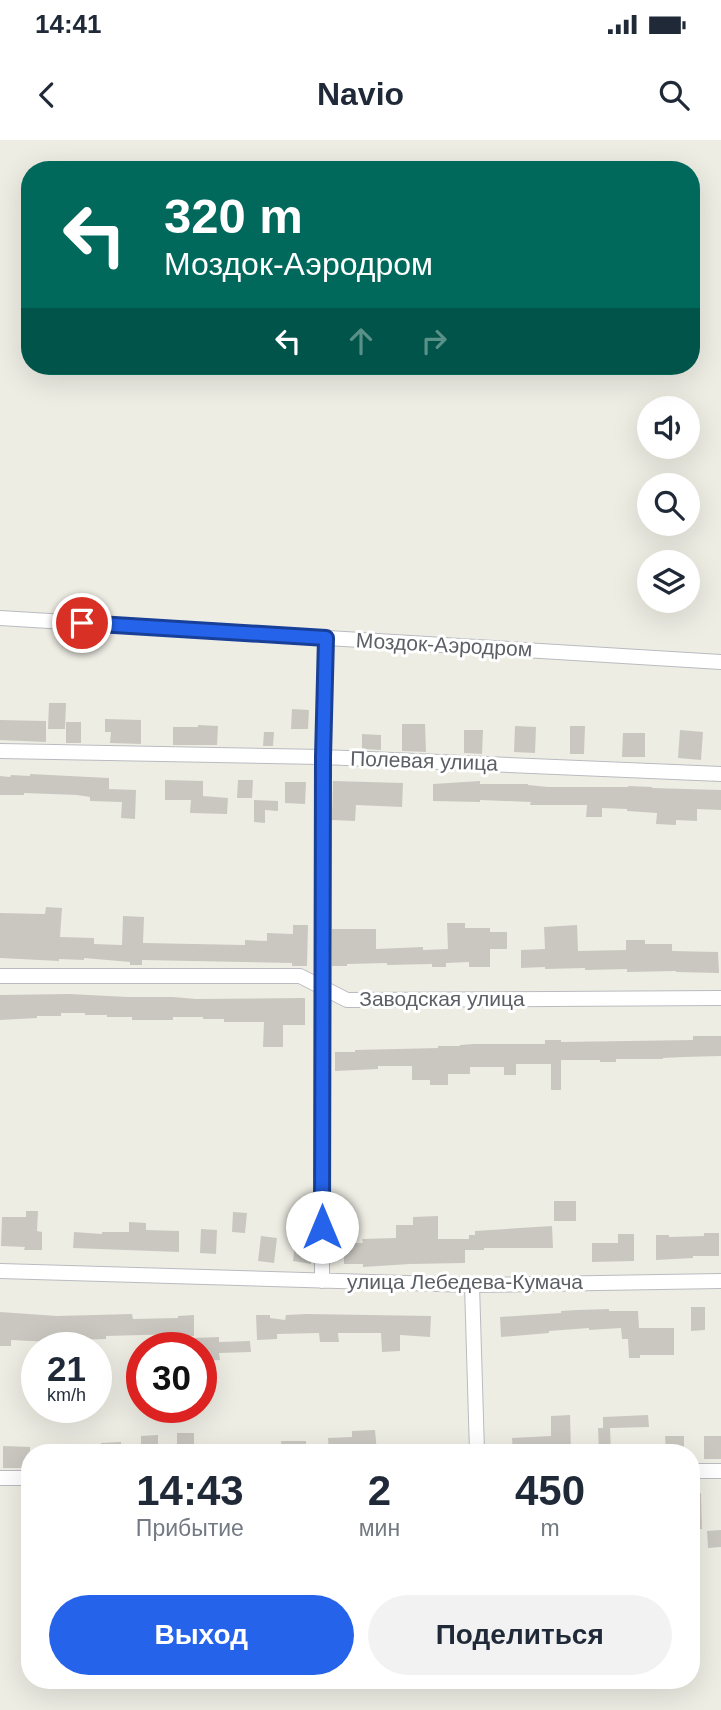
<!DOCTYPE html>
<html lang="ru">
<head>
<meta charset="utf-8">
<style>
	body { margin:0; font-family:Arial,sans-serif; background:#f2f2f3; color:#1f2937; height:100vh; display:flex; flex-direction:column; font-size:26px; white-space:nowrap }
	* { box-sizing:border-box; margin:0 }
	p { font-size:23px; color:#747a83 }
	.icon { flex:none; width:38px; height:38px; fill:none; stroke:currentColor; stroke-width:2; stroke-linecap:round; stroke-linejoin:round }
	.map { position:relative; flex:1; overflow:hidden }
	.panel { position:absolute; left:21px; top:1304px; width:679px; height:245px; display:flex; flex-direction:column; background:#fff; border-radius:28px; box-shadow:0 7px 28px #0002 }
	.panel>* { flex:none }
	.banner { position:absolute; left:21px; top:21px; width:679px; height:214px; border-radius:28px; box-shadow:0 7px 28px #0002; background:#00695c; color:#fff; overflow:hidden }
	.tools { position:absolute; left:637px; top:256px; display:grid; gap:14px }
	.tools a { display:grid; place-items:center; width:63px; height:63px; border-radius:50%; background:#fff; box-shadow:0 7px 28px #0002; font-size:35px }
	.speed { position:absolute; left:21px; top:1192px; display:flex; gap:14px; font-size:35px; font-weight:700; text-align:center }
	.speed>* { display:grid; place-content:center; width:91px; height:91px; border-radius:50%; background:#fff; box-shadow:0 7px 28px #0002; line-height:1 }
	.speed small { font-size:18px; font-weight:400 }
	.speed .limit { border:10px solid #d22; background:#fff; color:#111 }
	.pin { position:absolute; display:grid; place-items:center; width:60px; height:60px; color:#fff; margin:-30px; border:4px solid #fff; border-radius:50%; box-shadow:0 2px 7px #0007 }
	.me { position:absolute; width:77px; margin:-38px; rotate:0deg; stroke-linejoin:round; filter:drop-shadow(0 0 5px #0008) }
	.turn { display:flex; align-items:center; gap:24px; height:147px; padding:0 28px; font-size:32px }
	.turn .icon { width:91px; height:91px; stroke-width:2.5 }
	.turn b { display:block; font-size:49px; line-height:60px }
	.lanes { display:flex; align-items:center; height:66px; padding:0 28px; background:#0003; justify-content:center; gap:35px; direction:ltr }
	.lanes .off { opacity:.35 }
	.eta { display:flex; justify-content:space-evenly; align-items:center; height:119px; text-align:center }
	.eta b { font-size:42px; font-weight:600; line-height:49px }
	.cta { display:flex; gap:14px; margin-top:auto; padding:14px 28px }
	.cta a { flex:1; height:80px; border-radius:42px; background:#2563eb; color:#fff; font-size:28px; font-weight:600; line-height:80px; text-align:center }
	.cta a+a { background:#f2f2f3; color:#1f2937 }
	.status { display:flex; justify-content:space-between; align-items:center; height:49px; padding:0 35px; background:#fff; direction:ltr }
	.status svg { height:19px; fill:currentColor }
	header { display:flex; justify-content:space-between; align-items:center; height:91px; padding:0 28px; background:#fff; font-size:32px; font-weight:600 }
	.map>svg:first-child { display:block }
	.building { fill:#cac7c1 }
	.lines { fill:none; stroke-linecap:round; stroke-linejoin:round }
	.minor-casing { stroke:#b9bbc0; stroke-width:16 }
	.minor { stroke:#fff; stroke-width:14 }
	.route-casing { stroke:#184099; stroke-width:18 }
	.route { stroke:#2563eb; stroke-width:12 }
	.labels { text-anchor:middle; stroke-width:6; stroke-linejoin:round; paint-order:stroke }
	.street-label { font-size:21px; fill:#5c5f65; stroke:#fff }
</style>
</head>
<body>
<div class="status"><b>14:41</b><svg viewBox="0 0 49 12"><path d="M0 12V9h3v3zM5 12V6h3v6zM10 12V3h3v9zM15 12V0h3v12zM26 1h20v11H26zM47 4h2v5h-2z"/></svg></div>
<header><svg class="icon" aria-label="back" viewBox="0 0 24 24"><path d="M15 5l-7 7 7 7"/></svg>Navio<svg class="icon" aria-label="search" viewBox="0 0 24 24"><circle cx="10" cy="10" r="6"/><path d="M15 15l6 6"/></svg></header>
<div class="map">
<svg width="721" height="1570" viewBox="0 0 721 1570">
	<rect width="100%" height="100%" fill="#eeede4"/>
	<!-- building -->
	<path class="building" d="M49,563H66L65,589H48Z
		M292,569L309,570L308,589H291Z
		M105,579L141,580V604L110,603L111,592H105Z
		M0,580L46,581V602L0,600Z
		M66,582H81V603H66Z
		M402,584H425L426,612L402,611Z
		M198,585L218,586L217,605H173V587H198Z
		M515,586L536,587L535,613L514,612Z
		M570,586H585L584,614H570Z
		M464,590H483L482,614L464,613Z
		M680,590L703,592L701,620L678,618Z
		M264,592H274L273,606H263Z
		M623,593H645V617H622Z
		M362,594L381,595V610L362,609Z
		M30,634L109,638V649L136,650L135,679L121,678L122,662L90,661V657L77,655L24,653V655H0V636L10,637L11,635L30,636Z
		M165,640L203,641V656L228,658L227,674L190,673L191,660H165Z
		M238,640H253L252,658H237Z
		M333,641L403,643L402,667L356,665L355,681L332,680Z
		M480,641V644H528V645L548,647H628V646L652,647V648L721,650V670L697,669V681L676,680V685L656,684L657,673L627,671V669L602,668V677H586L587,665H530L531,662L480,660V662L433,661V644Z
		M285,642H306L305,664L285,663Z
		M254,660L278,661V671L265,670V683L254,682Z
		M46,767L62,768L60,797L94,798V804L122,805L123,776L144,777L143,803L245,805V800L267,801V793L293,794V785H308L307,826H292V823L142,820V825H130V822L84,818V820L59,819V821L0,818V773L45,774Z
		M447,783H465V788H490V792H507V809H490V827H469V822L446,823V827H432V824L387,825V823L347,824V826H332V789H376V809L423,807V810L448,809Z
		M577,785L578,811L626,810V800H645V804H672V811L718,812L719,833L676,832V831L627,832V829L585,830V828L545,829V827L521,828V810L545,809L544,787Z
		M69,854L128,857H173L196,859L305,858V885H283V907H263L264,882H224V879H203V877H173V880H132V877H107V875H85V873H61V876H37V878L0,880V855Z
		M693,896H721V916L683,917L663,918V919H616V922H600V920H561V950H551V924H516V935H504V927H470V934H448V945H430V940H412V926H378V929L335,931V912H355V910L438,908V906H460V905L474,904H545V900H561V902L693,900Z
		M554,1061H576V1081H554Z
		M26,1071H38L37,1091L42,1092V1110H24L25,1107L1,1106L2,1077H26Z
		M233,1072L247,1073L245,1093L232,1092Z
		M438,1076V1099H469V1095H475V1091L552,1086L553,1108H484V1110H465V1123L410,1124L363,1127V1124H344V1103H363L362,1099L396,1098V1085H413V1077Z
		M298,1080L312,1082L311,1124L293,1121Z
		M129,1082L146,1083V1090L179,1091V1112L73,1108L74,1092L102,1094V1092H129Z
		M201,1089L217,1090L216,1114L200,1113Z
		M704,1093H719V1116H693V1118L656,1120V1095H669V1097L704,1096Z
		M618,1094H634V1121L592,1122V1103H618Z
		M261,1096L277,1098L274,1123L258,1121Z
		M691,1167H705V1190L691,1191Z
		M609,1169V1171H638L639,1188H674V1215H640V1218H629L628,1199H622L621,1188L589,1190V1188L549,1191V1193L501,1197L500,1177L561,1173V1171L577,1170Z
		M0,1172L57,1176L132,1174L133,1179L178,1178V1176L194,1175V1196H179V1194L106,1196V1199L71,1200V1203L11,1200V1206H0Z
		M307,1174L431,1176L430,1197L400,1195V1211L382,1212L381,1193H338L339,1202H320L319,1193L277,1194V1199L257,1200L256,1175H270V1178L285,1180L286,1175Z
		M219,1197V1202L250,1201L251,1212L219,1213L220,1220L201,1221V1208H194V1198Z
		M570,1275L571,1312H513L512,1298L551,1296V1276Z
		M648,1275L649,1287L610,1288L611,1312H599L598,1288H603V1277Z
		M375,1290L377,1312H329L328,1298L352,1297V1291Z
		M177,1293H194V1311H177Z
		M158,1295V1312H141V1296Z
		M665,1296H684V1312H666Z
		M704,1296H721V1319H704Z
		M281,1301H306V1312H282Z
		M121,1302V1312H102L101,1303Z
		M3,1306L30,1307V1328H3Z
		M691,1353H701L702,1389H691Z
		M721,1390V1407L708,1408L707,1391Z"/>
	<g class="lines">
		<!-- minor casing -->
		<g class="minor-casing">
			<path id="minor" d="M0,478L721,522
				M0,611L323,617L721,634
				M0,836H300L347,860L721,858
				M0,1131L472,1145L721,1141
				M322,1141L323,617L326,498
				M472,1145L477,1312
				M691,1331H721
				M0,1338H30"/>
		</g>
		<!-- minor -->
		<use href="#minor" class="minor"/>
	</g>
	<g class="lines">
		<!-- route casing -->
		<g class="route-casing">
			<path id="route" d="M82,483L326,498L323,617L322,1087"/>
		</g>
		<!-- route -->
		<use href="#route" class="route"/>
	</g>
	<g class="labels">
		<!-- street labels -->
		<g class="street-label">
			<text transform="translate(444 505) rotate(3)" y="7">Моздок-Аэродром</text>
			<text transform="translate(424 621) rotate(2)" y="7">Полевая улица</text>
			<text x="442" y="866">Заводская улица</text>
			<text x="465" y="1149">улица Лебедева-Кумача</text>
		</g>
	</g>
</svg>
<div class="tools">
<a><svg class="icon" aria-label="sound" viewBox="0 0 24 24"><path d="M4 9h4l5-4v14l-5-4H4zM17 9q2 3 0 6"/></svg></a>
<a><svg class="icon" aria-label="search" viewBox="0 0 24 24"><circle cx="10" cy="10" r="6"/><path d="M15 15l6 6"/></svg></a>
<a><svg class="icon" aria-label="layers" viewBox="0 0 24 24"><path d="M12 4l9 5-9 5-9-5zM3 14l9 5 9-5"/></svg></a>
</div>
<div class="speed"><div>21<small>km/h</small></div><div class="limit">30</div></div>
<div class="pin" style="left:82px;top:483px;background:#d93025"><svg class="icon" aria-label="arrive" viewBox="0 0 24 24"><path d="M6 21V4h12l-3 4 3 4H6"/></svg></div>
<svg class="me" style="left:322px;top:1087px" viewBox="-20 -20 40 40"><circle r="19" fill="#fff"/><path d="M0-13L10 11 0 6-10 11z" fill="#2563eb"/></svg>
<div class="banner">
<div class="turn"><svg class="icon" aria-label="left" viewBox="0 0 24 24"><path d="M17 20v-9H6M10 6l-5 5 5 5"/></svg><div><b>320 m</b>Моздок-Аэродром</div></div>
<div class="lanes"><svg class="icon" aria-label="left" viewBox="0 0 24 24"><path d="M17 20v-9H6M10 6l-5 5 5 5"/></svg><svg class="icon off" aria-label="ahead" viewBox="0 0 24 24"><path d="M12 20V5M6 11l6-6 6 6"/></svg><svg class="icon off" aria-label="right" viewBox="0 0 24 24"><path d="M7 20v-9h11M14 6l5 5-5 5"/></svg></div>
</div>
<section class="panel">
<div class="eta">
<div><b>14:43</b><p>Прибытие</p></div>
<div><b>2</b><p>мин</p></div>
<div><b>450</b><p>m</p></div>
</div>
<div class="cta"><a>Выход</a><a>Поделиться</a></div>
</section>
</div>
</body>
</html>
